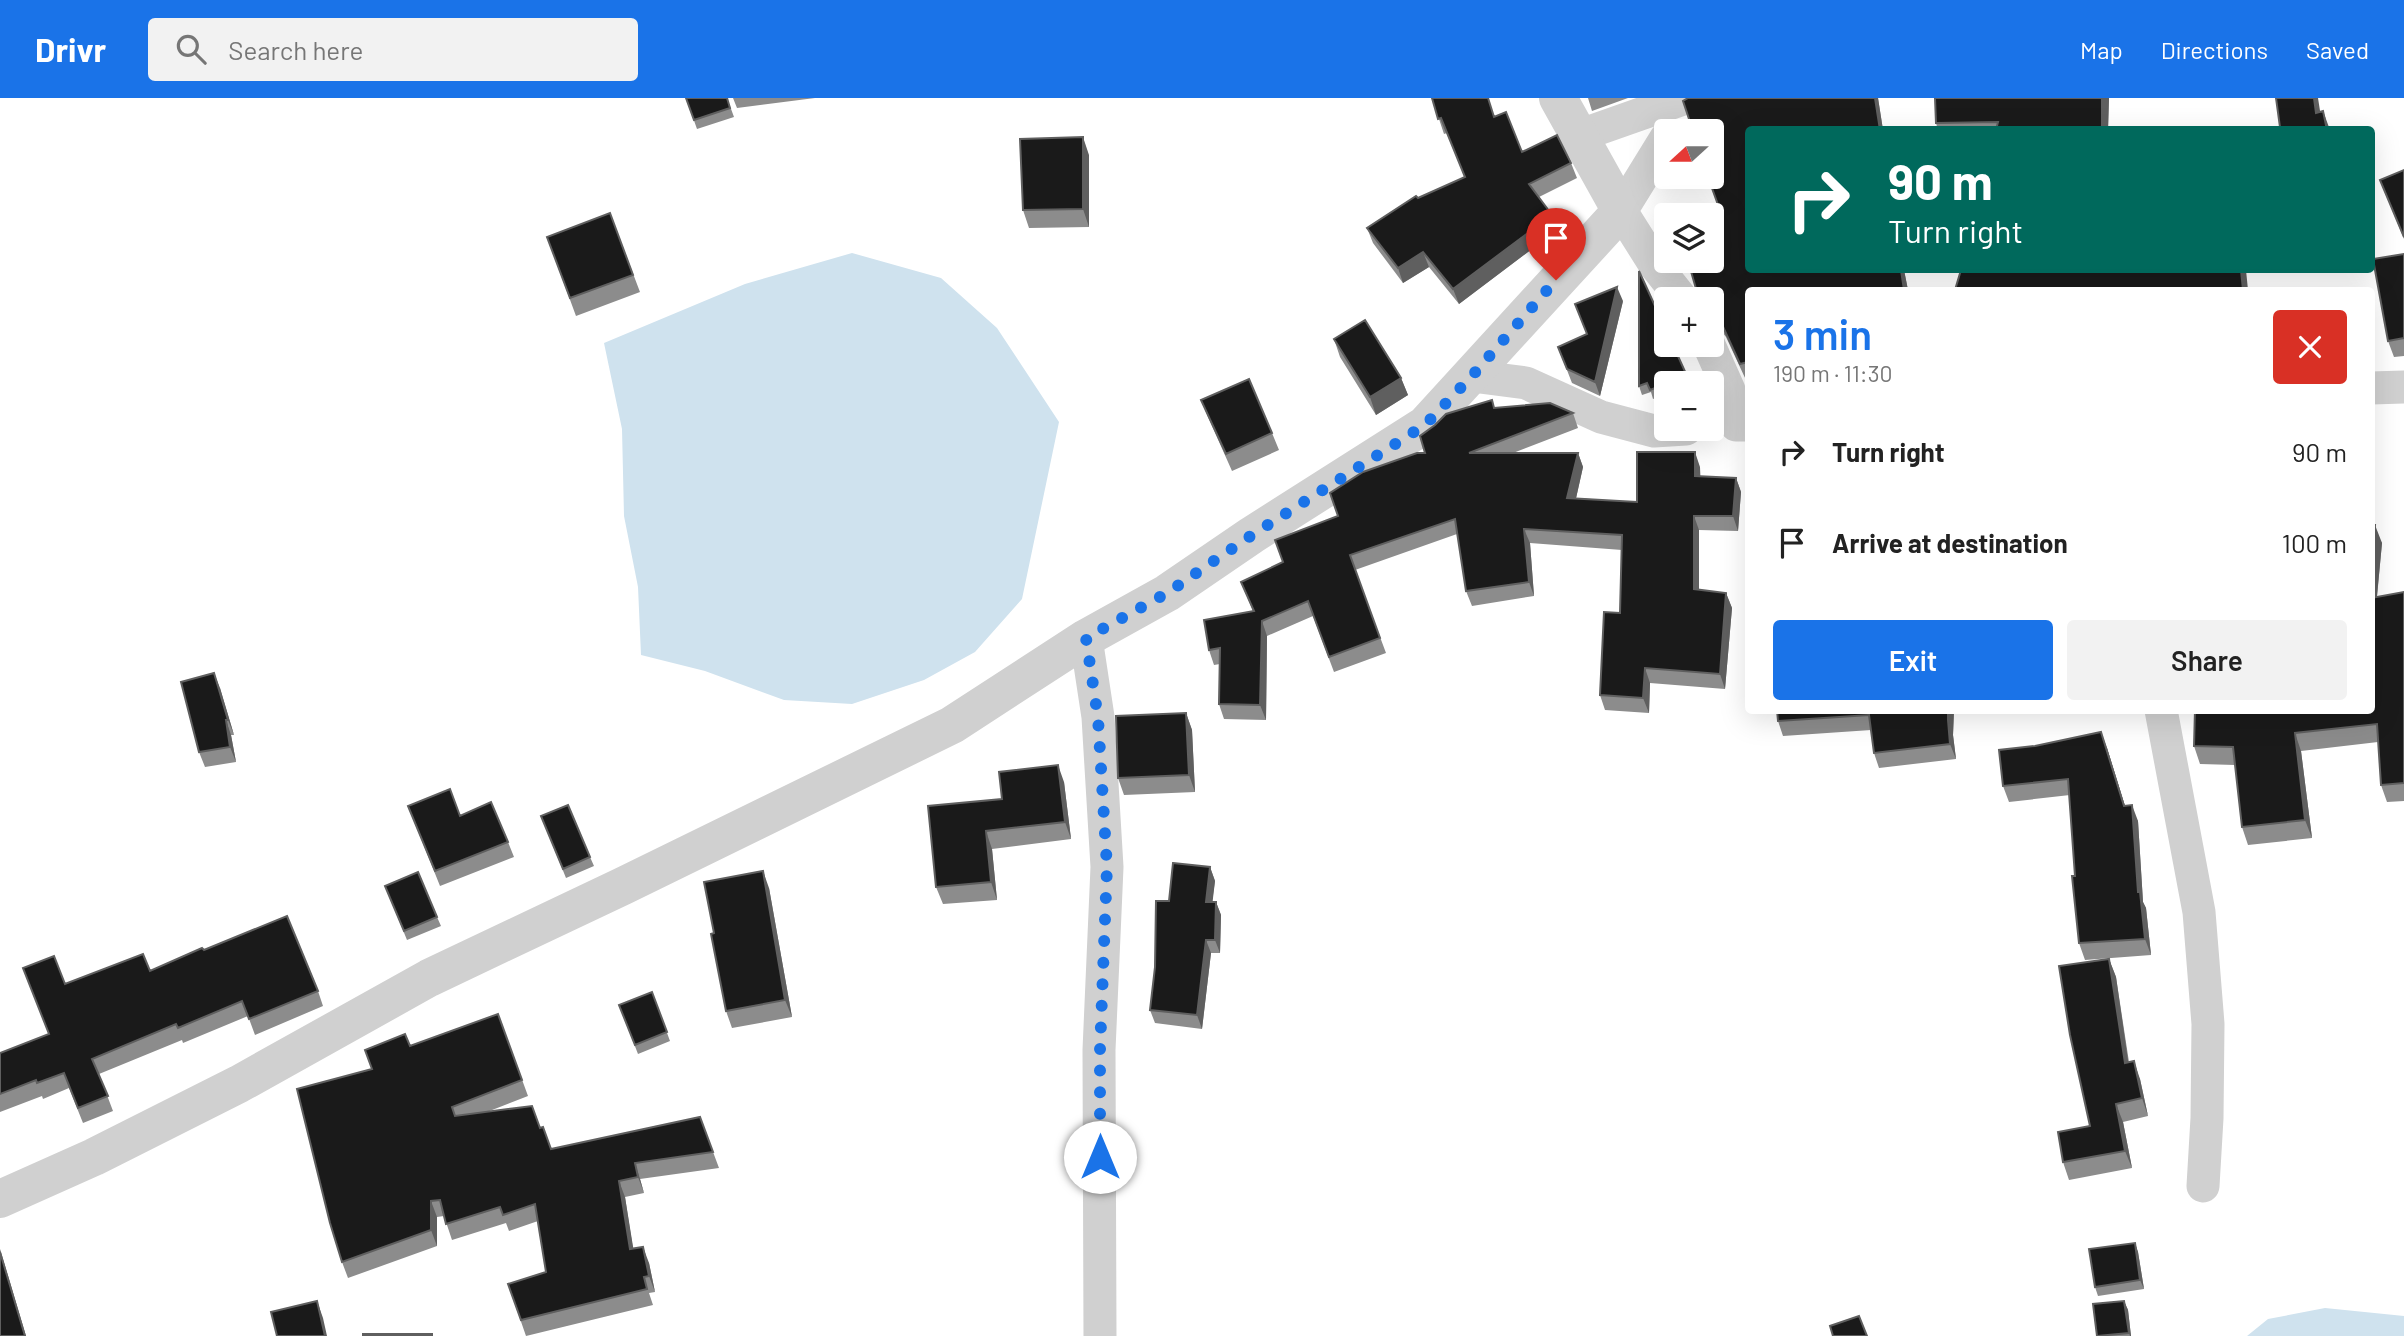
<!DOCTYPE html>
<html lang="en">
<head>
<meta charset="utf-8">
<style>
	body { margin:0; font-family:Barlow,sans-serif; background:#f2f2f2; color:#222; height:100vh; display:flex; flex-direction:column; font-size:26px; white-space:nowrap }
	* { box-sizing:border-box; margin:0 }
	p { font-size:23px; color:#767676 }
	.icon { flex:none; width:38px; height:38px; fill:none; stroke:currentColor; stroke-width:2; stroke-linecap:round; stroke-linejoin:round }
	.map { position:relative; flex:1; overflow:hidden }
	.details { position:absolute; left:1745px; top:189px; width:630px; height:427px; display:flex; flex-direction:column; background:#fff; border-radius:7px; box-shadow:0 7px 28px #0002 }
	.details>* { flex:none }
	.guide { position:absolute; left:1745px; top:28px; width:630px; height:147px; border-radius:7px; box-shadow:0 7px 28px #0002; background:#00695c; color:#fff; overflow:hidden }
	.needle { width:46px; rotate:249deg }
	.controls { position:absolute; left:1654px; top:21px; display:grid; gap:14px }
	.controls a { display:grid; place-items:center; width:70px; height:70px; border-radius:7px; background:#fff; box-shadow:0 7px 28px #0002; font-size:35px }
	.pin { position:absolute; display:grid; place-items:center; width:60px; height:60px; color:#fff; margin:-72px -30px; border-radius:50% 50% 50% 0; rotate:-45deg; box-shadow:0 0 7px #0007 }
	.pin .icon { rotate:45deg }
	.me { position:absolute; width:77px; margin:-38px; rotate:0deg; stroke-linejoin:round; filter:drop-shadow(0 0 5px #0008) }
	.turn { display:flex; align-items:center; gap:24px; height:147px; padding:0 28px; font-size:32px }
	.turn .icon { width:91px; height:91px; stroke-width:2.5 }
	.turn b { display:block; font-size:49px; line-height:60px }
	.round { display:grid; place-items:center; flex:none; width:74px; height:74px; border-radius:7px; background:#f2f2f2 }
	.summary { display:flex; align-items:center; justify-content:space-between; height:119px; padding:0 28px }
	h1 { font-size:42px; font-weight:600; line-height:52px; color:#1a73e8 }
	.action { display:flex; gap:14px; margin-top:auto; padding:14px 28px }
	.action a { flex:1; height:80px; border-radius:7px; background:#1a73e8; color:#fff; font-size:28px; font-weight:600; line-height:80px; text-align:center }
	.action a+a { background:#f2f2f2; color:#222 }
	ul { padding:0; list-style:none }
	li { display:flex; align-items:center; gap:21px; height:91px; padding:0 28px }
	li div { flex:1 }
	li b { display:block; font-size:26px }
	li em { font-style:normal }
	header { display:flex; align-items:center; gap:42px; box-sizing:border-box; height:98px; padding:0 35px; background:#1a73e8; color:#fff }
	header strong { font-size:33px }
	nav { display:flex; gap:38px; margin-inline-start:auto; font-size:24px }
	.search { width:490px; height:63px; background:#f2f2f2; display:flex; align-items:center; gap:18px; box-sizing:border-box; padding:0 24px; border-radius:7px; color:#767676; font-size:26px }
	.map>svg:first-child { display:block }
	.water { fill:#cfe2ee }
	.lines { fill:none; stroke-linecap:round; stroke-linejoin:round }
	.minor { stroke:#d0d0d0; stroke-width:33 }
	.tertiary { stroke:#d0d0d0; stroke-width:38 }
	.wall { fill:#8c8c8c }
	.shaded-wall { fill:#5f5f5f }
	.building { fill:#1a1a1a; stroke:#5f5f5f; stroke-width:2 }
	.route { stroke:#1a73e8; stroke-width:12; stroke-dasharray:0 21.6 }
</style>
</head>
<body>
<header>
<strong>Drivr</strong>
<div class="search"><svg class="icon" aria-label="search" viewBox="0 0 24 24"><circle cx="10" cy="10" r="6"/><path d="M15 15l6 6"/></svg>Search here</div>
<nav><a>Map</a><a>Directions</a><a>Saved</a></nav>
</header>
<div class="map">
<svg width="2404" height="1238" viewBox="0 0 2404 1238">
	<rect width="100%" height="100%" fill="#fff"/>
	<!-- water -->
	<path class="water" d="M852,155L941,180L997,230L1059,324L1022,501L975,554L924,582L852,606L784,602L705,573L641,557L638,489L624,418L622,331L604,245L745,186Z
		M2325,1210L2404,1218V1238H2247L2268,1221Z"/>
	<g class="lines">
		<!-- minor -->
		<path class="minor" d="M1578,38L1686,0
			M1666,40L1621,113L1655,167L1682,201
			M1709,247L1729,292L1736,327H1748
			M1472,278L1526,285L1601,319L1654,333L1686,331
			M2371,290L2404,289
			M1086,540L1098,619L1107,769L1099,952L1100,1238
			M2161,612L2199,814L2208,926L2207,1020L2203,1088"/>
		<!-- tertiary -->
		<path class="tertiary" d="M0,1101L94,1059L239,986L429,880L623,788L952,627L1086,540L1167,495L1252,437L1425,327L1621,113L1558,0"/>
	</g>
	<!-- wall -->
	<path class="wall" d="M686,0H727L734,19L697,31Z
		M733,0H815L737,10Z
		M1432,0L1495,19L1522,54L1571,65L1577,80L1539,99L1557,132L1459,206L1429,169L1403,185L1373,145L1367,130L1418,100L1465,79L1447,35L1444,36Z
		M1588,0H1628L1592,13Z
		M1688,0H1878L1883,32L1748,172H1904L1908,192H1748V282H1746L1726,239L1720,231L1712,229V201L1722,118Z
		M2109,0L2108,32H1938L1936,25Z
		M1089,57V129L1029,130L1023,112Z
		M2404,72V141L2380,82Z
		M610,115L640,194L576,218L547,139Z
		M2404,156V258L2394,259L2388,243Z
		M1639,173L1690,285H1666V296L1653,301L1651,294L1642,297L1639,288Z
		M1623,203L1600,298L1572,285L1558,249L1587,237Z
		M1334,241L1401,280L1408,297L1376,317L1340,259Z
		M1201,302L1272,335L1279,352L1232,373L1208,319Z
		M1495,310L1573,315L1578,330L1513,355H1578L1583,369L1576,400L1637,404L1700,369V379L1736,380L1741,394L1738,433L1699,432V492L1726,495L1732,510L1725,591L1650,585L1649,615L1605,612L1600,597L1620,515L1622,452L1530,445L1534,498L1472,508L1466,493L1457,436L1355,472L1386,555L1334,574L1313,518L1267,538L1266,622L1224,621L1219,606L1220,566L1214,567L1209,552L1253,513L1241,484L1283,464L1338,418L1425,355Z
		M2371,427L2382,445L2377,499L2404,494V703L2387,704L2381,687L2378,644L2301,653L2312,740L2248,747L2242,729L2235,667L2200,666L2194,648L2371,612Z
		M220,590L234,637H231L236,664L205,669L199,654Z
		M1777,612H1954L1953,637L1956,661L1879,670L1874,655L1871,632L1783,638L1778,623Z
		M1186,615L1192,632L1195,694L1124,697L1118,680Z
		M2107,650L2125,708L2138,723L2143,804L2146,810L2151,857L2085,862L2079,845L2070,697L2009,704L2003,688Z
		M1064,684L1071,741L992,751L997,802L943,806L936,789L1002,701Z
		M408,708L460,718L508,744L514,759L440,788Z
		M541,718L590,759L594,768L566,780Z
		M1210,769L1215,783L1212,804H1216L1221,817L1220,855H1211L1202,931L1155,925L1150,912L1169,803Z
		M385,788L437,819L441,828L407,842Z
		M769,790L792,919L732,930L726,913L714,835Z
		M204,852L318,893L323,908L255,937L248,918L183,945L182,942L99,976L113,1013L83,1025L69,990L43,1001L42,998L0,1014V955L49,936L65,886L150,873Z
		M2109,861L2116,879L2129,964L2140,981L2148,1018L2123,1024L2132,1070L2069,1082L2063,1064L2090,1028Z
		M652,894L670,943L638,956L619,907Z
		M498,916L528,998L487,1014L540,1030L551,1051L700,1019L719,1070L640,1081L644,1095L625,1099L633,1151L649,1165L655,1194L649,1195L653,1207L526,1238L508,1186L546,1174L538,1123L509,1133L506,1125L452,1142L444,1118L437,1119V1148L348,1180L342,1164L372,971L365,952L410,948Z
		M2135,1145L2138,1154L2144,1191L2098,1198L2095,1189Z
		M2124,1203L2128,1212L2131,1238H2097Z"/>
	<!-- shaded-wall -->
	<path class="shaded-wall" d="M1875,0H1878L1883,32H1880Z
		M2102,0H2109L2108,32H2102Z
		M2314,0H2318L2323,32L2316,15Z
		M2323,13L2330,32H2327Z
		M1083,39L1089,57V129L1083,111Z
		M1552,117L1557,132L1459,206L1453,191Z
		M1423,154L1429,169L1403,185L1398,170Z
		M1901,172H1904L1908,192H1904Z
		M2241,172H2246L2248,192H2243Z
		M1617,189L1623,203L1600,298L1595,284Z
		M1401,280L1408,297L1376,317L1370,299Z
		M1695,354L1700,369L1701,393L1695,378Z
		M1578,355L1583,369L1573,414L1567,400Z
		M1736,380L1741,394L1738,433L1733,418Z
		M1694,418L1699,432V506L1694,491Z
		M2375,427L2382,445L2375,518L2371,508V469Z
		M1524,431L1530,445L1534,498L1529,484Z
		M1726,495L1732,510L1725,591L1720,576Z
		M1262,523L1267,538L1266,622L1260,607Z
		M1645,570L1650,585L1649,615L1643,600Z
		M214,575L220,590L234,637L228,622Z
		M1948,612H1954L1953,637L1956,661L1950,646L1948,622Z
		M1186,615L1192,632L1195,694L1189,677Z
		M226,622L231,637L236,664L230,649Z
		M2101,634L2107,650L2130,724L2124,708Z
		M2295,635L2301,653L2312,740L2305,722Z
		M1058,667L1064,684L1071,741L1065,724Z
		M2132,707L2138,723L2143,804L2146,810L2151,857L2145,841L2138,794Z
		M986,733L992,751L997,802L991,784Z
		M1210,769L1215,783L1211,817L1206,804Z
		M763,773L769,790L792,919L785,902Z
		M1216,804L1221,817L1220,855L1215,842Z
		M1206,842L1211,855L1202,931L1197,917Z
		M2109,861L2116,879L2131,983L2125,965Z
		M2134,963L2140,981L2148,1018L2142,1000Z
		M2116,1006L2123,1024L2132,1070L2125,1053Z
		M635,1065L640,1081L644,1095L638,1079Z
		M619,1083L625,1099L636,1167L630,1151Z
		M431,1103L437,1119V1148L431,1132Z
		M2135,1145L2138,1154L2144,1191L2140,1182Z
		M643,1149L649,1165L655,1194L649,1178Z
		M0,1151L26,1238H25L0,1154Z
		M317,1203L323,1220L327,1238H325Z
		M2124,1203L2128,1212L2131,1238H2130L2129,1235Z"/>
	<!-- building -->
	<path class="building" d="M686,0H727L730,10L694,22Z
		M1432,0H1488L1494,19L1506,14L1522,54L1557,37L1571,65L1529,86L1552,117L1453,191L1423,154L1398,170L1367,130L1416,98L1418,100L1465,79L1441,20L1438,21Z
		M1688,0H1875L1880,32H1748V172H1901L1904,192H1748V264L1740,266L1720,222L1714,215L1712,214V201H1699L1688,163H1712V120L1722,118L1708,79H1712V33H1693L1683,3Z
		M1935,0H2102V32H1996L1998,24L1936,25Z
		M2276,0H2314L2316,15L2323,13L2327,32H2254L2280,29Z
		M1083,39V111L1023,112L1020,41Z
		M2404,72V139L2380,82Z
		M610,115L633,177L570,200L547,139Z
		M2404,156V240L2388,243L2373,161Z
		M1961,172H2241L2243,192H1955Z
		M1639,173L1666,232V247H1673L1687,278L1650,292L1647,285L1639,288Z
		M1617,189L1595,284L1567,271L1558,249L1587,236L1575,206Z
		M1365,222L1401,280L1370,299L1334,241Z
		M1249,281L1272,335L1226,356L1201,302Z
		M1492,302L1494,310L1550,305L1573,315L1469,355H1578L1567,400L1637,404V354H1695V378L1736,380L1733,418H1694V491L1726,495L1720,576L1645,570L1643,600L1600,597L1604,514L1620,515L1622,437L1524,431L1529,484L1466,493L1455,421L1350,457L1380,540L1329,559L1308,503L1262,523L1260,607L1219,606L1220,550L1209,552L1204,522L1254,513L1241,484L1283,464L1275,442L1338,418L1330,395L1363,374L1417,355H1425L1420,338L1435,327L1446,316Z
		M2371,427H2375L2371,469Z
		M2404,494V685L2381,687L2377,626L2295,635L2305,722L2242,729L2233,649L2194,648L2195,612H2371V500Z
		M214,575L228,622H226L230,649L199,654L181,584Z
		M1777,612H1948V622L1950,646L1874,655L1869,617L1778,623Z
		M1186,615L1189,677L1118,680L1116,618Z
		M2101,634L2124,708L2132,707L2138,794H2140L2145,841L2079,845L2072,778H2075L2068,681L2003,688L1999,652L2035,648Z
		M1058,667L1065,724L986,733L991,784L936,789L928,708L1002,701L999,674Z
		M450,691L460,718L491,704L508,744L435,773L408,708Z
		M568,707L590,759L563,771L541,718Z
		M1173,765L1210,769L1206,804H1216L1215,842H1206L1197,917L1150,912L1155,869L1156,803H1169Z
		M763,773L785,902L726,913L711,836L714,835L704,784Z
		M418,774L437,819L404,833L385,788Z
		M287,818L318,893L249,921L242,903L178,930L176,926L92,961L108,998L78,1010L64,975L37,985L36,982L0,996V955L49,936L23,870L54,858L65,886L143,856L150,873L202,850L204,852Z
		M2109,861L2125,965L2134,963L2142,1000L2116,1006L2125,1053L2063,1064L2058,1034L2090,1028L2070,937L2059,868Z
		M652,894L667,934L635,947L619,907Z
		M498,916L522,982L452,1009L455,1018L532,1008L540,1030L543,1029L551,1051L700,1019L713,1054L635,1065L638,1079L619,1083L630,1151L643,1149L649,1178L644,1179L647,1191L521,1222L508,1186L546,1174L535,1106L503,1117L500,1109L446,1126L440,1102L431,1103V1132L342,1164L330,1125L297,991L372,971L365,952L405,936L410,948Z
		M2135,1145L2140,1182L2095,1189L2089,1151Z
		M0,1154L25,1238H0Z
		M317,1203L325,1238H277L271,1214Z
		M2124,1203L2129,1235L2097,1238L2093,1206Z
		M1859,1218L1867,1238H1833L1830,1228Z
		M363,1236H432V1238H363Z"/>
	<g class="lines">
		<!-- route -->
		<path class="route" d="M1100,1059V952L1107,769L1098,620L1086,540L1167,495L1252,437L1425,327L1472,278L1556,182"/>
	</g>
</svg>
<div class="controls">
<a><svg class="needle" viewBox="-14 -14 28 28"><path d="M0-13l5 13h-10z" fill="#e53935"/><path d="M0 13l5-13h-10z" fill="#767676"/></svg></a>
<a><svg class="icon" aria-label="layers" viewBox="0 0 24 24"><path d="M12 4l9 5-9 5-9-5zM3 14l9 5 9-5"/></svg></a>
<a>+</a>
<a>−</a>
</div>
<div class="pin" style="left:1556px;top:182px;background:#d93025"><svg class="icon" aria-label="arrive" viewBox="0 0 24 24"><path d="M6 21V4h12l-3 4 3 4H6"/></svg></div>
<svg class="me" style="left:1100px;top:1059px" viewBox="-20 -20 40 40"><circle r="19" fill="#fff"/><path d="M0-13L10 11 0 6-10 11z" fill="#1a73e8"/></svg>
<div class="guide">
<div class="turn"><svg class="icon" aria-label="right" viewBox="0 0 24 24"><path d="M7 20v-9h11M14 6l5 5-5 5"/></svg><div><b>90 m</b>Turn right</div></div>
</div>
<section class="details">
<div class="summary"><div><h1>3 min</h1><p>190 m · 11:30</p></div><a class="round" style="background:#d93025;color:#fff"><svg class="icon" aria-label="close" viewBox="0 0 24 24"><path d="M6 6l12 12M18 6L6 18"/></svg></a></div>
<ul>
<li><svg class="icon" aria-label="right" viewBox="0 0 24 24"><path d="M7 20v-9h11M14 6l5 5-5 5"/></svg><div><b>Turn right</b></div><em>90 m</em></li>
<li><svg class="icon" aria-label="arrive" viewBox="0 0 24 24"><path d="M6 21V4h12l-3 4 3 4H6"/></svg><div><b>Arrive at destination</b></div><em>100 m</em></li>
</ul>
<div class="action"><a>Exit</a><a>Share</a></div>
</section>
</div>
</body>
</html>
